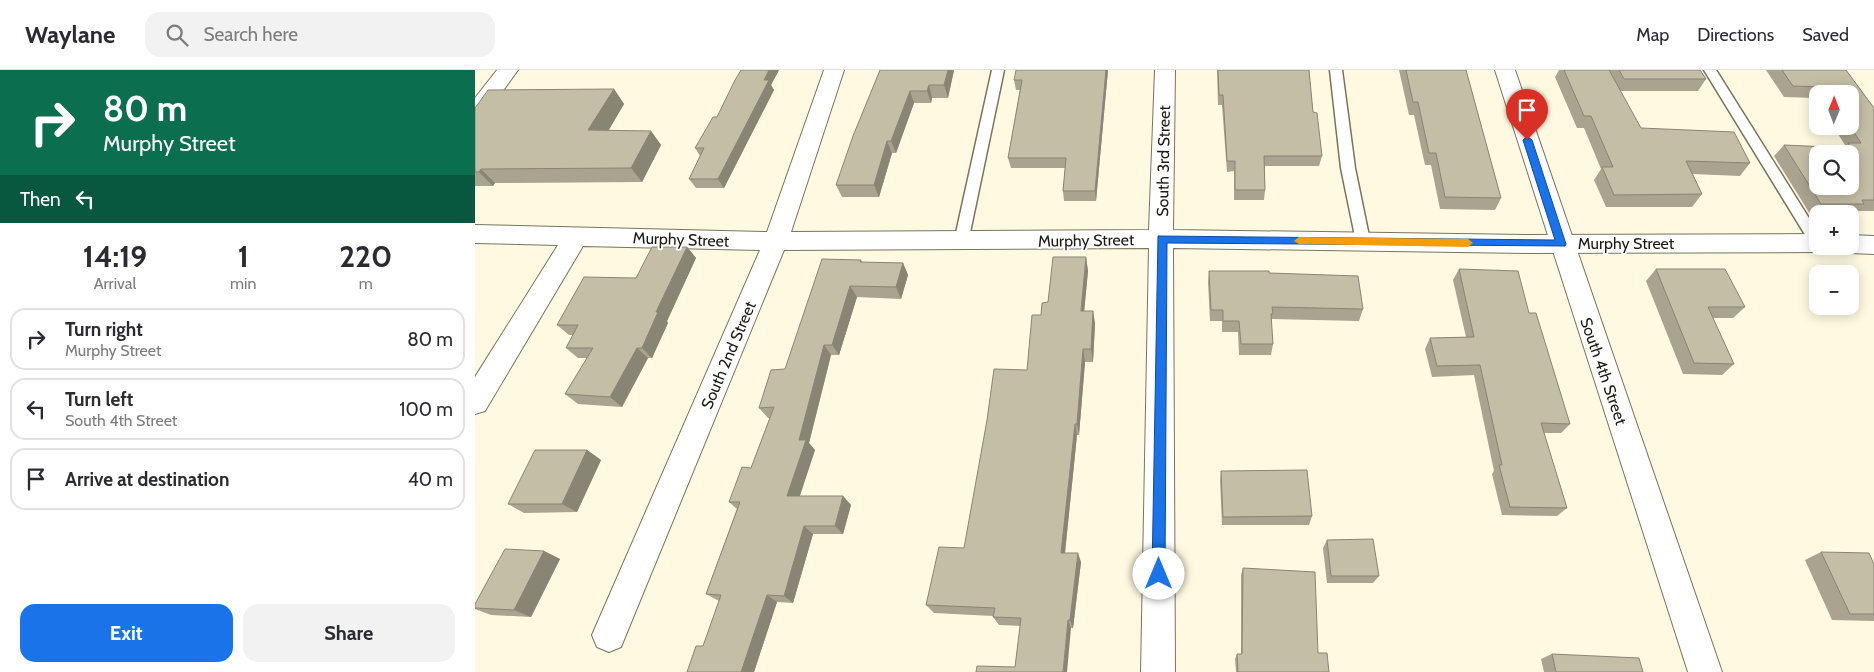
<!DOCTYPE html>
<html lang="en">
<head>
<meta charset="utf-8">
<style>
	body { margin:0; font-family:Cabin,sans-serif; background:#f2f2f3; color:#2b2b33; height:100vh; display:flex; flex-direction:column; font-size:19px; white-space:nowrap }
	* { box-sizing:border-box; margin:0 }
	p { font-size:16px; color:#7c7c81 }
	.icon { flex:none; width:28px; height:28px; fill:none; stroke:currentColor; stroke-width:2; stroke-linecap:round; stroke-linejoin:round }
	.map { position:relative; flex:1; overflow:hidden }
	.sheet { display:flex; flex-direction:column; background:#fff; width:475px }
	.sheet>* { flex:none }
	.banner { background:#0b6e4f; color:#fff; overflow:hidden }
	.needle { width:32px; rotate:1deg }
	.controls { position:absolute; left:1334px; top:15px; display:grid; gap:10px }
	.controls a { display:grid; place-items:center; width:50px; height:50px; border-radius:10px; background:#fff; box-shadow:0 2px 12px #0003; font-size:25px }
	.pin { position:absolute; display:grid; place-items:center; width:42px; height:42px; color:#fff; margin:-51px -21px; border-radius:50% 50% 50% 0; rotate:-45deg; box-shadow:0 0 5px #0007 }
	.pin .icon { rotate:45deg }
	.me { position:absolute; width:55px; margin:-28px; rotate:0deg; stroke-linejoin:round; filter:drop-shadow(0 0 4px #0008) }
	.turn { display:flex; align-items:center; gap:18px; height:105px; padding:0 20px; font-size:22px }
	.turn .icon { width:65px; height:65px; stroke-width:2.5 }
	.turn b { display:block; font-size:35px; line-height:42px }
	.then { display:flex; align-items:center; height:48px; padding:0 20px; background:#0003; gap:10px; font-size:19px }
	.eta { display:flex; justify-content:space-evenly; align-items:center; height:85px; text-align:center }
	.eta b { font-size:30px; font-weight:700; line-height:35px }
	.cta { display:flex; gap:10px; margin-top:auto; padding:10px 20px }
	.cta a { flex:1; height:58px; border-radius:15px; background:#1a73e8; color:#fff; font-size:20px; font-weight:700; line-height:58px; text-align:center }
	.cta a+a { background:#f2f2f3; color:#2b2b33 }
	ul { padding:0; list-style:none }
	li { display:flex; align-items:center; gap:15px; height:62px; margin:0 10px 8px; padding:0 10px; border:2px solid #e1e1e2; border-radius:15px }
	li div { flex:1 }
	li b { display:block; font-size:19px }
	li em { font-style:normal }
	header { display:flex; align-items:center; gap:30px; box-sizing:border-box; height:70px; padding:0 25px; background:#fff; border-bottom:1px solid #e1e1e2 }
	header strong { font-size:24px }
	nav { display:flex; gap:28px; margin-inline-start:auto; font-size:18px }
	.search { width:350px; height:45px; background:#f2f2f3; display:flex; align-items:center; gap:12px; box-sizing:border-box; padding:0 18px; border-radius:15px; color:#7c7c81; font-size:19px }
	main { display:flex; flex:1; min-height:0 }
	.map>svg:first-child { display:block }
	.lines { fill:none; stroke-linecap:round; stroke-linejoin:round }
	.service-casing { stroke:#79745e; stroke-width:3 }
	.minor-casing { stroke:#79745e; stroke-width:2 }
	.secondary-casing { stroke:#79745e; stroke-width:2 }
	.service { fill:#fff; fill-rule:evenodd }
	.minor { fill:#fff; fill-rule:evenodd }
	.secondary { fill:#fff; fill-rule:evenodd }
	.wall { fill:#a9a38f }
	.shaded-wall { fill:#898574 }
	.building { fill:#c4bea6; stroke:#898574; fill-rule:evenodd }
	.route { fill:#1a73e8; stroke:#114b97 }
	.slow { fill:#f59e0b }
	.labels { text-anchor:middle; stroke-width:4; stroke-linejoin:round; paint-order:stroke }
	.street-label { font-size:16px; fill:#1c1a11; stroke:#fff }
</style>
</head>
<body>
<header>
<strong>Waylane</strong>
<div class="search"><svg class="icon" aria-label="search" viewBox="0 0 24 24"><circle cx="10" cy="10" r="6"/><path d="M15 15l6 6"/></svg>Search here</div>
<nav><a>Map</a><a>Directions</a><a>Saved</a></nav>
</header>
<main>
<section class="sheet">
<div class="banner">
<div class="turn"><svg class="icon" aria-label="right" viewBox="0 0 24 24"><path d="M7 20v-9h11M14 6l5 5-5 5"/></svg><div><b>80 m</b>Murphy Street</div></div>
<div class="then">Then<svg class="icon" aria-label="left" viewBox="0 0 24 24"><path d="M17 20v-9H6M10 6l-5 5 5 5"/></svg></div>
</div>
<div class="eta">
<div><b>14:19</b><p>Arrival</p></div>
<div><b>1</b><p>min</p></div>
<div><b>220</b><p>m</p></div>
</div>
<ul>
<li><svg class="icon" aria-label="right" viewBox="0 0 24 24"><path d="M7 20v-9h11M14 6l5 5-5 5"/></svg><div><b>Turn right</b><p>Murphy Street</p></div><em>80 m</em></li>
<li><svg class="icon" aria-label="left" viewBox="0 0 24 24"><path d="M17 20v-9H6M10 6l-5 5 5 5"/></svg><div><b>Turn left</b><p>South 4th Street</p></div><em>100 m</em></li>
<li><svg class="icon" aria-label="arrive" viewBox="0 0 24 24"><path d="M6 21V4h12l-3 4 3 4H6"/></svg><div><b>Arrive at destination</b></div><em>40 m</em></li>
</ul>
<div class="cta"><a>Exit</a><a>Share</a></div>
</section>
<div class="map">
<svg width="1399" height="602" viewBox="0 0 1399 602">
	<rect width="100%" height="100%" fill="#fef9e0"/>
	<g class="lines">
		<!-- service casing -->
		<g class="service-casing">
			<path id="service" d="M517,0H529L493,172L491,176L486,177L481,176L479,172Z
				M855,0H867L880,98L895,171L893,175L888,176L883,175L881,171L866,98Z
				M1229,0H1241L1342,161V176H1346H1337Z"/>
		</g>
		<!-- minor casing -->
		<g class="minor-casing">
			<path id="minor" d="M22,0H43L8,48L0,50V28Z
				M349,0H369L316,162L674,160L680,0H700L698,160L1052,165L1342,164V176H1352L1351,179L1342,182L1052,183L698,178L700,602H666L674,178L309,180L146,577L134,582L122,577L117,565L285,180L108,176L10,341L0,344V307L83,175L0,173V155L292,162Z
				M1375,165L1399,166V184L1375,183L1366,180L1364,176H1375Z"/>
		</g>
		<!-- secondary casing -->
		<g class="secondary-casing">
			<path id="secondary" d="M1020,0H1040L1247,602H1213Z"/>
		</g>
		<!-- service -->
		<use href="#service" class="service"/>
		<!-- minor -->
		<use href="#minor" class="minor"/>
		<!-- secondary -->
		<use href="#secondary" class="secondary"/>
	</g>
	<!-- wall -->
	<path class="wall" d="M266,0H304L296,15L299,20L249,118H221L214,109L225,86L220,78L242,47Z
		M405,0H479L473,28H457L456,33H439L421,83H417L404,127H367L361,115Z
		M633,0L621,131H589L588,121L590,98H536L533,88L545,20H541L539,10Z
		M742,0H834L838,42L847,86L844,96H790V120L789,130H759V101L752,102L747,35H743Z
		M924,0H991L1026,128L1020,140L965,139L956,95H950L939,45H934Z
		M1084,0H1225L1231,9L1223,21H1145L1166,58L1275,93L1265,106L1218,104L1227,124L1217,137H1131L1119,110L1126,99L1109,58H1102L1080,7Z
		M1291,0H1371L1399,38V141H1382L1378,145H1375V144H1335L1299,86L1309,75L1368,78L1370,75L1358,56H1375V24H1342V32L1340,28L1309,27Z
		M139,19L149,34L133,61H176L186,75L167,112L20,113L18,116H0V38Z
		M212,177L221,188L192,251L193,253L177,288H173L147,337L103,334L90,324L112,288H103L91,278L98,265H94L82,255Z
		M611,187L613,201L609,241H618L620,254L618,292H610L604,365H602L590,483L606,492L598,558H596L540,597L546,556L524,555L518,547V546L459,543L451,535L489,478L552,300L566,245L573,232Z
		M386,190L387,192L428,193L433,205L426,229L382,227L364,285H356L334,373L340,380L324,426H368L376,435L368,464H338L318,533L302,532L279,602H212L228,576L244,531L231,524L262,439L254,432L276,398L295,348H293L284,338Z
		M984,199L1054,243L1095,354L1086,363H1069L1092,438L1082,446L1027,445L1017,404L1019,401L999,305L957,307L950,279L955,268L991,267L978,210Z
		M1181,199L1270,237L1258,248H1238L1259,294L1247,305L1208,304L1171,211Z
		M734,201L794,203L888,239L884,251L797,249L796,252L798,274L796,285H764L763,262H747V251H735L733,212Z
		M112,380L126,390L102,442L49,443L33,434Z
		M746,401L837,446L834,455H747L745,410Z
		M852,470L904,506L898,513H852L848,478Z
		M69,481L85,489L56,547L16,545L0,539V534Z
		M1346,482L1399,494V551L1357,550L1330,490Z
		M768,498L843,583L854,602H761L760,589L762,584H766V505Z
		M1077,584L1168,602H1069L1066,589Z"/>
	<!-- shaded-wall -->
	<path class="shaded-wall" d="M294,0H304L296,15L299,20L249,118L243,109Z
		M473,0H479L473,28L469,15Z
		M631,0H633L621,131L620,121Z
		M454,15L457,28L456,33L452,21Z
		M139,19L149,34L125,75L113,60Z
		M435,21L439,33L421,83L416,71Z
		M176,61L186,75L167,112L156,98Z
		M412,71L417,83L404,127L399,115Z
		M6,99L20,113L18,116L4,102Z
		M212,177L221,188L192,251L193,253L177,288L167,278L181,242Z
		M611,187L613,201L608,254L606,241Z
		M428,193L433,205L426,229L421,217Z
		M375,216L382,227L364,285L357,275Z
		M618,241L620,254L618,292L616,279Z
		M349,275L356,285L334,373L340,380L322,435L312,426L324,370Z
		M162,278L173,288L147,337L135,327Z
		M608,279L610,292L604,365L602,354Z
		M600,354L602,365L589,492L586,483Z
		M112,380L126,390L102,442L87,434Z
		M368,426L376,435L368,464L360,456Z
		M329,456L338,464L318,533L309,526Z
		M69,481L85,489L56,547L39,540Z
		M603,483L606,492L598,558L595,550Z
		M292,525L302,532L279,602H266Z
		M593,550L596,558L592,602H588Z"/>
	<!-- building -->
	<path class="building" d="M266,0H294L289,10H294L243,109H214L229,78H220L238,47H242L260,10Z
		M405,0H473L469,15H454L452,21H435L416,71H412L399,115H361L378,66Z
		M541,0H631L620,121H588L591,88H533L547,10H539Z
		M743,0H834L838,42L842,43L847,86H789L790,120H760V91H752L748,25H744Z
		M931,0H991L1026,128L970,127L961,83H954L943,32H938Z
		M1089,0H1134L1166,58L1259,62L1275,93L1211,91L1227,124L1139,125L1127,97H1138L1116,46H1109Z
		M1144,0H1225L1231,9H1149Z
		M1307,0H1371L1399,38V130H1387L1389,134H1346L1309,75L1376,78L1373,73H1386L1375,56V24H1354L1349,17L1318,16ZM1342,84H1375V116H1342Z
		M139,19L113,60L176,61L156,98L6,99L4,102H0V38L13,20Z
		M177,177H212L181,242H183L167,278H162L135,327L90,324L118,278H91L103,255H82L109,207L161,208Z
		M578,187H611L606,241H618L616,279H608L602,354H600L586,483H603L595,550H593L588,602H501L502,596L540,597L546,548L518,547L520,538L451,535L464,477L489,478L512,350L519,299L552,300L557,245H566L567,233L573,232Z
		M347,189L386,190L385,192L428,193L421,217L375,216L357,275H349L324,370H331L312,426H368L360,456H329L309,526L292,525L266,602H212L221,576H228L246,525L231,524L265,432H254L267,397L276,398L299,337L284,338L296,300L310,299Z
		M984,199L1043,201L1054,243H1061L1095,354L1066,353L1092,438L1035,437L1024,395H1027L1005,295L962,296L955,268L999,267Z
		M1181,199H1250L1270,237H1233L1259,294L1219,293Z
		M734,201H794V203L883,206L888,239L797,237L798,244H796L798,274H766L764,251H748V240H736Z
		M60,380H112L87,434H33Z
		M832,400L837,446L748,447L746,401Z
		M898,469L904,506H856L852,470Z
		M30,479L69,481L39,540L0,538V534Z
		M1346,482L1394,483L1399,494V544H1375Z
		M768,498L840,502L843,583H852L854,602H763L762,584H767Z
		M1077,584L1164,588L1168,602H1081Z"/>
	<!-- route -->
	<path class="route" d="M1052,66L1057,70L1091,174L1090,176L692,173L690,504L688,508L684,510L679,508L677,504L683,166L1080,170L1048,70Z"/>
	<!-- slow -->
	<path class="slow" d="M824,167L993,169L998,173L993,177L824,174L819,171Z"/>
	<g class="labels">
		<!-- street labels -->
		<g class="street-label">
			<text transform="translate(688 91) rotate(-89)" y="6">South 3rd Street</text>
			<text transform="translate(206 169) rotate(2)" y="6">Murphy Street</text>
			<text transform="translate(611 170) rotate(-1)" y="6">Murphy Street</text>
			<text x="1151" y="179">Murphy Street</text>
			<text transform="translate(253 285) rotate(-67)" y="6">South 2nd Street</text>
			<text transform="translate(1129 301) rotate(71)" y="6">South 4th Street</text>
		</g>
	</g>
</svg>
<div class="controls">
<a><svg class="needle" viewBox="-14 -14 28 28"><path d="M0-13l5 13h-10z" fill="#e53935"/><path d="M0 13l5-13h-10z" fill="#7c7c81"/></svg></a>
<a><svg class="icon" aria-label="search" viewBox="0 0 24 24"><circle cx="10" cy="10" r="6"/><path d="M15 15l6 6"/></svg></a>
<a>+</a>
<a>−</a>
</div>
<div class="pin" style="left:1052px;top:70px;background:#d93025"><svg class="icon" aria-label="arrive" viewBox="0 0 24 24"><path d="M6 21V4h12l-3 4 3 4H6"/></svg></div>
<svg class="me" style="left:684px;top:504px" viewBox="-20 -20 40 40"><circle r="19" fill="#fff"/><path d="M0-13L10 11 0 6-10 11z" fill="#1a73e8"/></svg>
</div>
</main>
</body>
</html>
